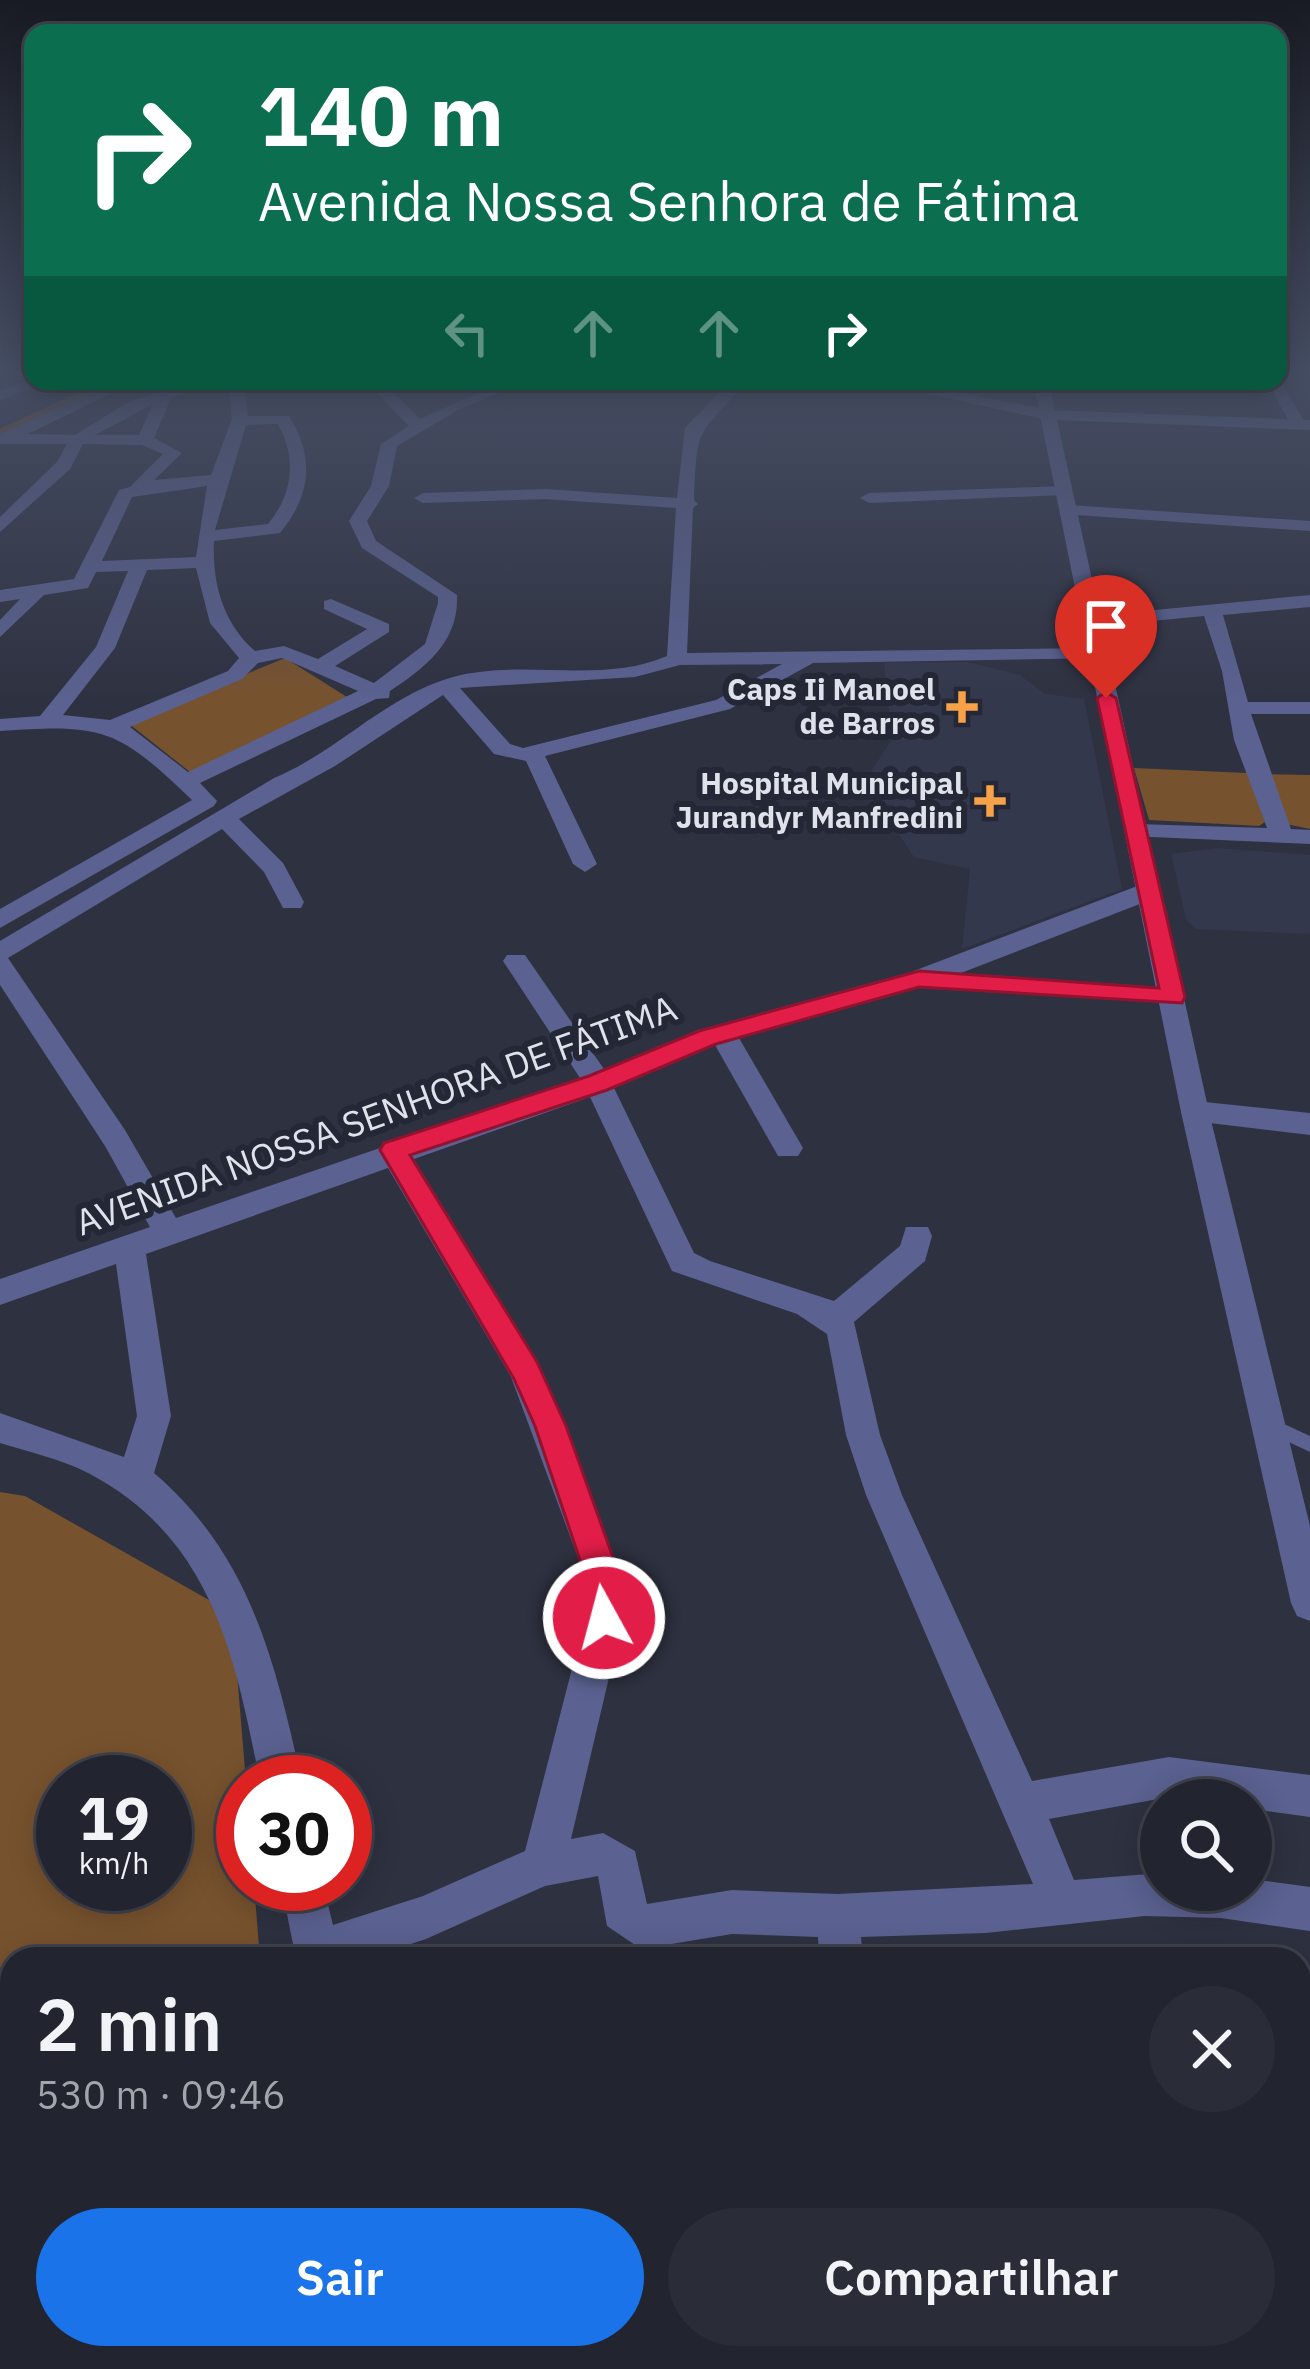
<!DOCTYPE html>
<html lang="pt">
<head>
<meta charset="utf-8">
<style>
	body { margin:0; font-family:"IBM Plex Sans",sans-serif; background:#2a2d38; color:#f1f3f6; height:100vh; display:flex; flex-direction:column; font-size:45px; white-space:nowrap }
	* { box-sizing:border-box; margin:0 }
	p { font-size:39px; color:#a2a5ab }
	.icon { flex:none; width:66px; height:66px; fill:none; stroke:currentColor; stroke-width:2; stroke-linecap:round; stroke-linejoin:round }
	.map { position:relative; flex:1; overflow:hidden }
	.details { position:absolute; left:0px; top:1947px; width:1311px; height:423px; display:flex; flex-direction:column; background:#222530; border-radius:36px 36px 0 0; box-shadow:0 6px 30px #0003,0 0 0 3px #3f424c }
	.details>* { flex:none }
	.banner { position:absolute; left:24px; top:24px; width:1263px; height:366px; border-radius:24px; box-shadow:0 6px 30px #0003,0 0 0 3px #3f424c; background:#0b6e4f; color:#fff; overflow:hidden }
	.buttons { position:absolute; left:1140px; top:1779px; display:grid; gap:24px }
	.buttons a { display:grid; place-items:center; width:132px; height:132px; border-radius:50%; background:#222530; box-shadow:0 6px 30px #0003,0 0 0 3px #3f424c; font-size:60px }
	.speed { position:absolute; left:36px; top:1755px; display:flex; gap:24px; font-size:60px; font-weight:700; text-align:center }
	.speed>* { display:grid; place-content:center; width:156px; height:156px; border-radius:50%; background:#222530; box-shadow:0 6px 30px #0003,0 0 0 3px #3f424c; line-height:1 }
	.speed small { font-size:30px; font-weight:400 }
	.speed .limit { border:18px solid #d22; background:#fff; color:#111 }
	.pin { position:absolute; display:grid; place-items:center; width:102px; height:102px; color:#fff; margin:-123px -51px; border-radius:50% 50% 50% 0; rotate:-45deg; box-shadow:0 0 12px #0007 }
	.pin .icon { rotate:45deg }
	.me { position:absolute; width:132px; margin:-66px; rotate:353deg; stroke-linejoin:round; filter:drop-shadow(0 0 9px #0008) }
	.turn { display:flex; align-items:center; gap:42px; height:252px; padding:0 36px; font-size:54px }
	.turn .icon { width:156px; height:156px; stroke-width:2.5 }
	.turn b { display:block; font-size:84px; line-height:102px }
	.lanes { display:flex; align-items:center; height:114px; padding:0 36px; background:#0003; justify-content:center; gap:60px; direction:ltr }
	.lanes .off { opacity:.35 }
	.round { display:grid; place-items:center; flex:none; width:126px; height:126px; border-radius:63px; background:#2a2d38 }
	.summary { display:flex; align-items:center; justify-content:space-between; height:204px; padding:0 36px }
	h1 { font-size:72px; font-weight:600; line-height:90px }
	.primary-button { display:flex; gap:24px; margin-top:auto; padding:24px 36px }
	.primary-button a { flex:1; height:138px; border-radius:72px; background:#1a73e8; color:#fff; font-size:48px; font-weight:600; line-height:138px; text-align:center }
	.primary-button a+a { background:#2a2d38; color:#f1f3f6 }
	.map>svg:first-child { display:block }
	.built { fill:#34384d }
	.green { fill:#77522e; fill-rule:evenodd }
	.lines { fill:none; stroke-linecap:round; stroke-linejoin:round }
	.canal { fill:#884f08; fill-rule:evenodd }
	.service { fill:#5b6190; fill-rule:evenodd }
	.minor { fill:#5b6190; fill-rule:evenodd }
	.tertiary { fill:#5b6190; fill-rule:evenodd }
	.route { fill:#e11d48; stroke:#92132f; stroke-width:3 }
	.poi-dot { fill:#f7a148; stroke:#242735; stroke-width:4.5 }
	.labels { text-anchor:middle; stroke-width:12; stroke-linejoin:round; paint-order:stroke }
	.far-poi-label { font-size:30px; font-weight:bold; fill:#dfe1eb; stroke:#242735; text-anchor:end }
	.street-label { font-size:36px; fill:#dfe1eb; stroke:#242735 }
</style>
</head>
<body>
<div class="map">
<svg width="1310" height="2369" viewBox="0 0 1310 2369">
	<rect width="100%" height="100%" fill="#2e3140"/>
	<!-- built -->
	<path class="built" d="M968,662L1020,675L1045,694L1084,699L1122,889L962,949L970,869L914,857L888,818L895,806L856,795L892,739L884,663Z
		M1217,848L1310,855V934L1196,929L1186,919L1171,854Z"/>
	<!-- green -->
	<path class="green" d="M285,658L347,697L190,772L128,723Z
		M1134,768L1247,773L1265,822L1259,826L1149,820Z
		M1264,774L1310,775V829L1286,824Z
		M0,1492L25,1496L232,1613L246,1782L243,1884H254L260,1959H12V2358H332L334,2369H0ZM63,1782H165V1884H63Z"/>
	<g class="lines">
		<!-- canal -->
		<path class="canal" d="M103,381H121L0,439V429Z"/>
		<!-- service -->
		<path class="service" d="M1271,1418L1310,1436V1452L1265,1431L1262,1426L1265,1421Z"/>
		<!-- minor -->
		<path class="minor" d="M1278,377L1306,424L1304,427H1292L1267,381Z
			M33,379L49,381L0,400V390Z
			M116,381H136L28,434L75,435L130,401L196,381H220L171,398L154,438L182,453L154,480L211,475L232,419L228,381H244L248,416H289C315,458 311,495 280,533L214,541C212,583 223,623 255,651L284,646L318,659L367,629L324,609V601L331,599L389,624V632L335,666L374,683L425,644L438,603V597L362,548L349,521L371,486L381,444L409,426L365,381H382L420,419L505,381H527L458,410L397,446L389,486L367,521L376,541L457,595C459,642 426,667 390,691L389,698L376,699L200,783L217,801L214,806L0,928V909L192,800C117,728 103,724 0,731V719L40,716L96,647L128,571L96,572L88,588L44,595L0,637V620L20,599L0,602V590L74,579L119,490L130,487L163,454L142,445L83,444L70,469L0,532V517L57,462L67,444H0V434ZM153,404L139,435H95ZM278,424C297,458 293,494 268,524L215,530L246,425ZM207,486L196,557L102,561L132,497ZM196,568L210,623L239,658L228,671L110,720L63,715L115,648L147,570ZM282,658L358,691L188,772L130,727L242,679L258,663Z
			M730,381H747C698,438 697,421 694,500L698,504L693,508L687,653L1096,648L1103,650V658L813,663L730,709L545,756L597,864L585,872L573,864L526,761L494,754L443,695L335,766L239,819L283,863L304,902L301,908H283L264,872L222,829L8,958L125,1130L176,1218L380,1148L383,1142L399,1141L580,1078L503,961L507,955H525L604,1069L698,1030L911,972L1140,885H1158V897L961,973L1173,988L1186,997L1182,1003L922,987L739,1038L803,1148L798,1156H778L715,1045L614,1088L694,1253L710,1261L834,1301L900,1246L906,1227H928L932,1236L925,1261L854,1322L880,1435L902,1495L1032,1781L1169,1757L1310,1775V1817L1251,1809V1800L1169,1797L1049,1819L1074,1880L1161,1873V1890H1251V1879L1310,1887V1931L1221,1918L1145,1916L986,1933L861,1937L863,1959H819L818,1937L732,1934L641,1949L607,1926L598,1876L545,1886L426,1939L365,1959H296L281,1884H323L333,1925L423,1896L525,1851L585,1618L580,1563L511,1377L388,1168L146,1254L171,1416L154,1473C251,1556 275,1662 302,1782H260C235,1655 212,1538 88,1473C61,1459 29,1452 0,1443V1413L124,1457L137,1416L116,1264L0,1305V1279L150,1227L105,1146L0,985V941L274,778C337,752 387,695 453,677C522,658 601,685 667,656L676,508L545,499L423,503L414,498L423,493L545,489L677,498L685,428ZM782,664L716,700L523,748L510,744L460,688L635,677L680,665ZM590,1097L672,1271L797,1314L827,1334L846,1435L866,1495L1033,1884L838,1894L732,1890L647,1904L635,1851L603,1833L571,1839L623,1618L616,1563L538,1362L414,1159Z
			M870,381H901L1039,408L1033,381H1049L1056,415L1048,420Z
			M1069,486L1072,490L1063,495L869,503L860,498L869,493Z
			M1068,505L1310,521V531L1062,514V506Z
			M1310,595V607L1223,615L1248,702H1310V714H1251L1291,829L1310,830V844L1128,836V826L1136,824L1267,828L1234,740L1222,671L1204,616L1089,627L1082,625V617Z
			M1195,1101L1310,1113V1135L1185,1120L1181,1112Z
			M369,2358H421L423,2369H371Z
			M840,2358H892L893,2369H841Z"/>
		<!-- tertiary -->
		<path class="tertiary" d="M1048,410L1310,420V430L1057,420L1209,1112L1310,1526V1621L1297,1616L1291,1603L1181,1112L1040,415Z"/>
	</g>
	<!-- sky -->
	<linearGradient id="sky" x2="0" y2="1"><stop stop-color="#191b23"/><stop offset="0.53" stop-color="#464e64"/><stop offset="1" stop-color="#464e64" stop-opacity="0"/></linearGradient>
	<rect width="1310" height="701" fill="url(#sky)"/>
	<!-- route -->
	<path class="route" d="M1106,692L1116,698L1185,997L1182,1003L919,987L716,1044L607,1090L410,1155L537,1362L566,1426L615,1563L622,1618L617,1630L604,1635L592,1630L581,1563L535,1426L514,1379L380,1150L384,1143L589,1076L699,1031L919,971L1159,988L1097,698Z"/>
	<!-- markers -->
	<g class="poi-dot">
		<path d="M956 689h12v12h12v12h-12v12h-12v-12h-12v-12h12z"/>
		<path d="M984 783h12v12h12v12h-12v12h-12v-12h-12v-12h12z"/>
	</g>
	<g class="labels">
		<!-- far-poi labels -->
		<g class="far-poi-label">
			<text x="935" y="700">Caps Ii Manoel<tspan x="935" dy="34">de Barros</tspan></text>
			<text x="963" y="794">Hospital Municipal<tspan x="963" dy="34">Jurandyr Manfredini</tspan></text>
		</g>
		<!-- street labels -->
		<g class="street-label">
			<text transform="translate(376 1115) rotate(-20)" y="13">AVENIDA NOSSA SENHORA DE FÁTIMA</text>
		</g>
	</g>
</svg>
<div class="buttons">
<a><svg class="icon" aria-label="search" viewBox="0 0 24 24"><circle cx="10" cy="10" r="6"/><path d="M15 15l6 6"/></svg></a>
</div>
<div class="speed"><div>19<small>km/h</small></div><div class="limit">30</div></div>
<div class="pin" style="left:1106px;top:698px;background:#d93025"><svg class="icon" aria-label="arrive" viewBox="0 0 24 24"><path d="M6 21V4h12l-3 4 3 4H6"/></svg></div>
<svg class="me" style="left:604px;top:1618px" viewBox="-20 -20 40 40"><circle r="17" fill="#e11d48" stroke="#fff" stroke-width="3"/><path d="M0-11L8 9 0 5-8 9z" fill="#fff"/></svg>
<div class="banner">
<div class="turn"><svg class="icon" aria-label="right" viewBox="0 0 24 24"><path d="M7 20v-9h11M14 6l5 5-5 5"/></svg><div><b>140 m</b>Avenida Nossa Senhora de Fátima</div></div>
<div class="lanes"><svg class="icon off" aria-label="left" viewBox="0 0 24 24"><path d="M17 20v-9H6M10 6l-5 5 5 5"/></svg><svg class="icon off" aria-label="ahead" viewBox="0 0 24 24"><path d="M12 20V5M6 11l6-6 6 6"/></svg><svg class="icon off" aria-label="ahead" viewBox="0 0 24 24"><path d="M12 20V5M6 11l6-6 6 6"/></svg><svg class="icon" aria-label="right" viewBox="0 0 24 24"><path d="M7 20v-9h11M14 6l5 5-5 5"/></svg></div>
</div>
<section class="details">
<div class="summary"><div><h1>2 min</h1><p>530 m · 09:46</p></div><a class="round"><svg class="icon" aria-label="close" viewBox="0 0 24 24"><path d="M6 6l12 12M18 6L6 18"/></svg></a></div>
<div class="primary-button"><a>Sair</a><a>Compartilhar</a></div>
</section>
</div>
</body>
</html>
